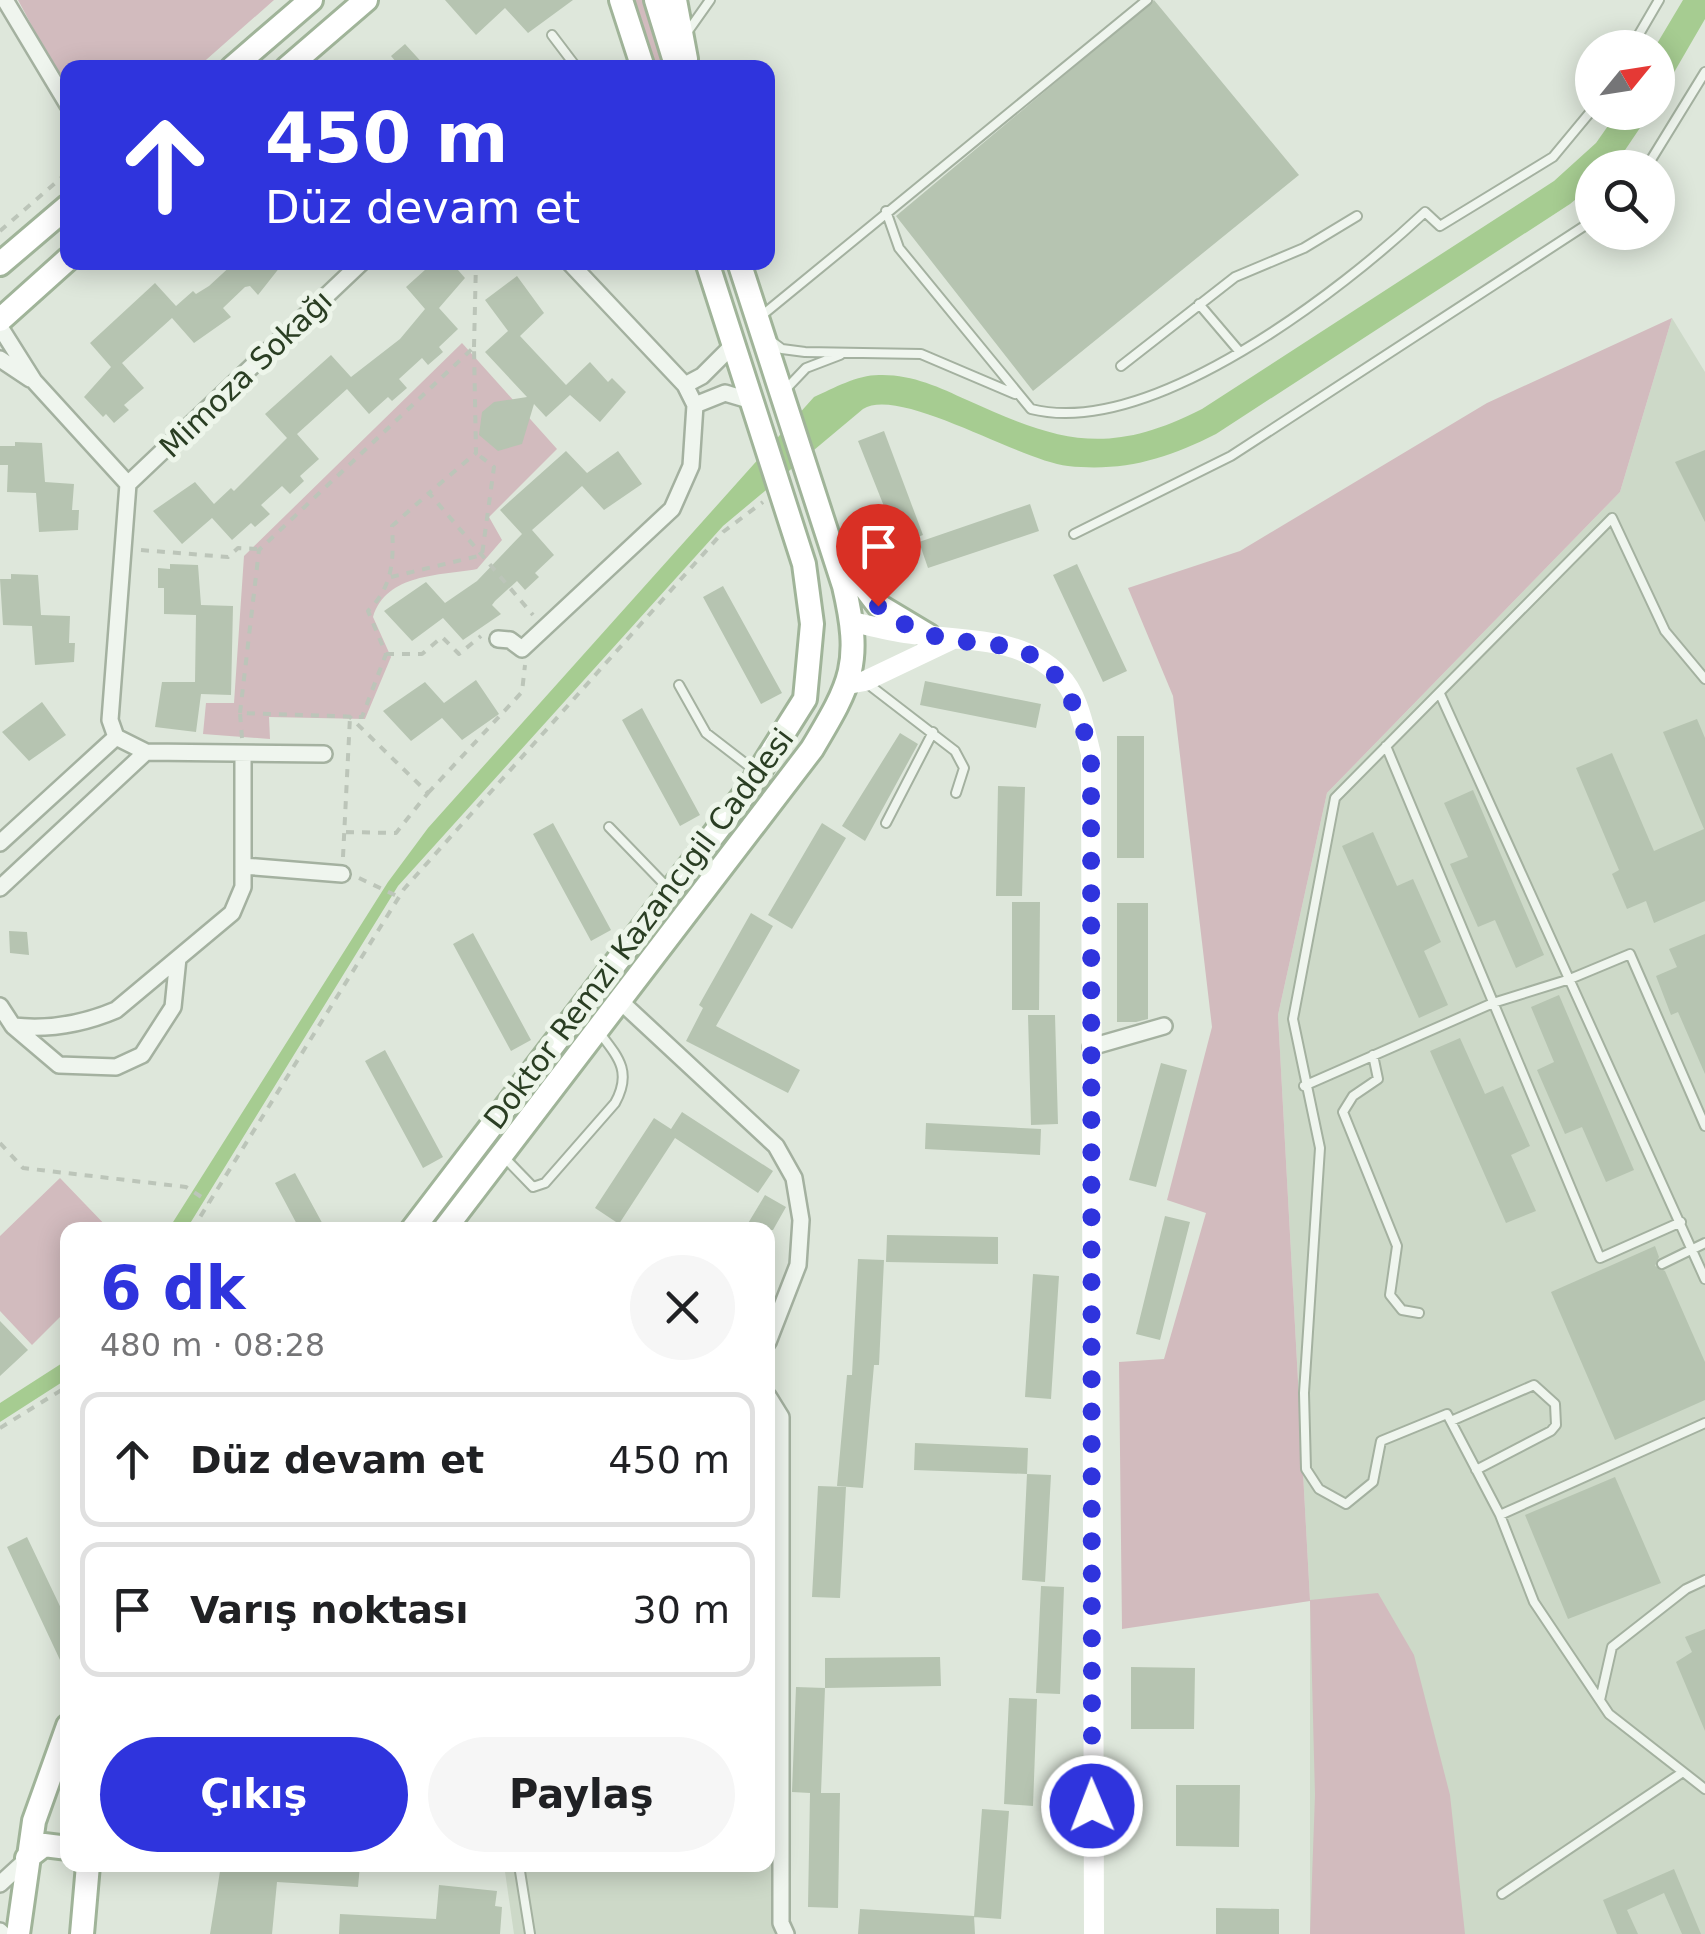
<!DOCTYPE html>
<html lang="tr">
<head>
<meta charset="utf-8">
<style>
	body { margin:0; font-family:"DejaVu Sans",sans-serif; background:#f6f6f6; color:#202124; height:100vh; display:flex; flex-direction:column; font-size:38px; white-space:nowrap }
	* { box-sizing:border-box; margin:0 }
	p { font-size:32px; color:#757577 }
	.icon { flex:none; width:55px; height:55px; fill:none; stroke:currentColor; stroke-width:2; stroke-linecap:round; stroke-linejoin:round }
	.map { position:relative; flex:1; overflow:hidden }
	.drawer { position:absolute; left:60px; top:1222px; width:715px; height:650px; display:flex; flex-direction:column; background:#fff; border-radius:20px; box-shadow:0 5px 25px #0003 }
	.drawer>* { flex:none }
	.top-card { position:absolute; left:60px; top:60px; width:715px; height:210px; border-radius:20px; box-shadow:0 5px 25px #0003; background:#2f34dd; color:#fff; overflow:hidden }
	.needle { width:65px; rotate:60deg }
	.buttons { position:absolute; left:1575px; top:30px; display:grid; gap:20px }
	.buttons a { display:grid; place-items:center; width:100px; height:100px; border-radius:50%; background:#fff; box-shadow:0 5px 25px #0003; font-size:50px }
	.pin { position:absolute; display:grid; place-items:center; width:85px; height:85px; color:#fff; margin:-102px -42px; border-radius:50% 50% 50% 0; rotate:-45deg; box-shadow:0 0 10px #0007 }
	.pin .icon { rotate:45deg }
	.me { position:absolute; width:110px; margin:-55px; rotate:359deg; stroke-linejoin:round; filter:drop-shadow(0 0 8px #0008) }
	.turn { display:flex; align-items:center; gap:35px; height:210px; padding:0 40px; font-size:45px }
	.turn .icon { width:130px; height:130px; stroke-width:2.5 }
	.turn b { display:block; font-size:70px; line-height:85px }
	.round { display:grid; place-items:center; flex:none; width:105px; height:105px; border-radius:52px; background:#f6f6f6 }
	.summary { display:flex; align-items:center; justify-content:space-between; height:170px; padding:0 40px }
	h1 { font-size:60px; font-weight:700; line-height:75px; color:#2f34dd }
	.primary-button { display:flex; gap:20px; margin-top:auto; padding:20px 40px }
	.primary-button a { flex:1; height:115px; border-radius:60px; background:#2f34dd; color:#fff; font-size:40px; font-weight:700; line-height:115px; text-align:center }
	.primary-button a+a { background:#f6f6f6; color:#202124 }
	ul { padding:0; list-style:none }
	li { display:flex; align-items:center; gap:30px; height:135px; margin:0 20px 15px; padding:0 20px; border:5px solid #e0e0e0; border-radius:20px }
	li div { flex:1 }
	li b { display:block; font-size:38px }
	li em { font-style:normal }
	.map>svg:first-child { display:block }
	.built { fill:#cdd9c8 }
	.green { fill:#d2bbbe }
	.water { fill:#a6cc91 }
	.building { fill:#b6c4b1 }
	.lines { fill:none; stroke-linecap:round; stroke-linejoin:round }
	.lane-casing { stroke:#a4b1a0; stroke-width:12 }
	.street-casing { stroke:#a4b1a0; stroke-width:20 }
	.primary-casing { stroke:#a0b499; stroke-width:28 }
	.path { stroke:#bcc5b9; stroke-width:4; stroke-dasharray:8 8; stroke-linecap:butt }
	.lane { stroke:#eff5ee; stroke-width:8 }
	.street { stroke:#eff5ee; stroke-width:15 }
	.secondary { stroke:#fff; stroke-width:20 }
	.primary { stroke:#fff; stroke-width:22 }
	.route { stroke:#2f34dd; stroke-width:18; stroke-dasharray:0 32.4 }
	.labels { text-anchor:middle; stroke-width:10; stroke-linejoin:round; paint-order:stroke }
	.street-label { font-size:30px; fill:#2a3e23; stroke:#edf5ea }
</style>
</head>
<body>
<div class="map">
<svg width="1705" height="1934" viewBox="0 0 1705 1934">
	<rect width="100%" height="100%" fill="#dee7db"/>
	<!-- built -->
	<path class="built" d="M1672,318L1705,372V1934H1310V1600L1278,1015L1327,793L1620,492Z
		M768,1803L772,1804V1923L778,1934H514L504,1865H768Z"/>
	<!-- green -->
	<path class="green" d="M18,0H274L198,67L68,68L67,91Z
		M630,0H650L667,67H652Z
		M1672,318L1620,492L1327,793L1278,1015L1310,1600L1378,1593L1414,1655L1450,1795L1465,1934H1310L1315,1795L1310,1601L1122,1629L1119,1362L1164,1359L1206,1213L1167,1200L1212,1027L1173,696L1128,588L1240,551L1487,403Z
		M462,343L557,449L489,517L502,540L477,569C439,576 387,573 373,617L391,657L365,719L269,717L270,739L203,734L206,703H234L244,556Z
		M60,1178L110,1230H68L67,1310L32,1345L0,1311V1236Z"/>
	<!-- water -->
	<path class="water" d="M1683,0H1705V19L1658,100L1655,47Z
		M1617,113H1650L1617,162L1612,167L1592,168V186L1570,204L1216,434C1167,459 1123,472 1068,466C1018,460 900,386 863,409L723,526L398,886L186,1230H168L388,882L428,828L814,397C834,388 857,375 879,375C911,374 939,387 967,400C1059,442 1108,457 1202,409L1554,181L1596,143Z
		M67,1360V1379L0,1422V1403Z"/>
	<!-- building -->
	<path class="building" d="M445,0H573L528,33L505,8L476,35Z
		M1154,0L1299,175L1033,391L896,216Z
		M405,44L427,68H401L391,56Z
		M235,262H284L258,295L250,286L245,287L223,308L231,317L194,343L172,318L122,363L144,388L124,405L129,410L114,423L106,414L103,417L84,397L111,367L90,343L155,283L176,306L193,291L196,294L209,286Z
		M419,262H451L465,278L439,308L458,329L439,347L443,352L428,365L422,358L399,379L407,388L392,401L388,397L369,414L347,389L297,434L319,459L300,476L304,481L290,494L282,486L261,505L270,514L255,527L251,523L232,540L212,518L182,544L153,511L195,482L214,504L231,488L234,491L287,438L265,414L331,355L351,377L400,339L425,309L406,287L426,269Z
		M517,276L544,313L520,336L566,385L590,362L608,382L612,378L626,392L600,422L570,395L546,417L534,404L522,444L498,451L479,435L482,412L494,402L527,397L485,352L508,331L485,300Z
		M884,431L923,535L899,544L858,441Z
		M15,442L42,443L45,482L74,484L72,510H79L78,530L39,532L36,493L7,492L8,465H0V446H15Z
		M1705,450V522L1675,462Z
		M566,451L587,473L618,451L642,484L604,510L582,486L532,530L554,555L535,573L539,577L525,590L517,581L495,601L492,605L501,614L463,640L443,618L412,641L384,611L426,582L445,603L477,581L522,534L500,510Z
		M1030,504L1039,531L928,568L919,542Z
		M170,564L198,565L201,605L233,606L231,695L201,694L196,732L155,727L162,682H195L196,615L164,614V588H158V568L170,569Z
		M1077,564L1127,671L1103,682L1053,575Z
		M11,574L38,575L41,615L70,616L69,643H75L74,662L35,665L32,626L3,625L0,579H11Z
		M723,586L782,693L761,704L703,597Z
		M476,680L499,714L462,740L442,718L411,741L383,711L425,682L444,703Z
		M925,681L1041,704L1036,728L920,705Z
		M42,702L66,735L29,761L2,732Z
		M642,708L700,815L680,826L622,720Z
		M1697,719L1705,738V901L1654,923L1646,901L1627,909L1612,874L1619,870L1576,768L1612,753L1654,851L1704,829L1663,732Z
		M900,733L918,744L865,841L842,826Z
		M1117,736H1144V858H1117Z
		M998,786L1025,787L1022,896H996Z
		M1473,790L1544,955L1516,968L1495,920L1478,927L1450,864L1468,857L1444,803Z
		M553,823L611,930L591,941L533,834Z
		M822,823L846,838L792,929L768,915Z
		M1373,832L1397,886L1413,879L1441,942L1424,951L1448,1005L1419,1018L1342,846Z
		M1012,902H1040L1039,1010H1012Z
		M1117,903H1148V1019L1136,1022H1117Z
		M751,913L773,926L716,1026L800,1070L788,1093L686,1041L703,1008L699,1005Z
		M9,931L27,932L29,955L10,953Z
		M473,933L531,1040L511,1051L453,944Z
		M1705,934V1074L1678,1012L1671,1015L1656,976L1677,967L1669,949Z
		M1559,995L1634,1170L1606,1182L1582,1127L1565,1134L1537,1070L1554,1062L1531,1007Z
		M1028,1015H1055L1058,1124L1031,1125Z
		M1460,1038L1485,1094L1503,1086L1530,1146L1511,1155L1536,1211L1506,1223L1430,1051Z
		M385,1050L443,1157L423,1168L365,1061Z
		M1161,1063L1187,1070L1156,1187L1129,1180Z
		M682,1112L773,1171L758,1193L675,1138L619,1224L595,1208L654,1118L671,1129Z
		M926,1123L1041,1129L1040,1155L925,1149Z
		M295,1173L326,1230H300L275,1183Z
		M765,1195L786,1207L773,1230H744Z
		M1165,1216L1190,1222L1160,1340L1136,1334Z
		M887,1235L998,1237V1264L886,1262Z
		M1655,1246L1659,1257L1655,1266L1665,1271L1705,1362V1400L1615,1440L1551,1292Z
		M858,1259L884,1260L879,1365H874L863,1488L837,1486L847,1375H852Z
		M1033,1274L1059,1276L1051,1399L1025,1397Z
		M0,1321L28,1350L0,1376Z
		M915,1443L1028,1448L1027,1474L914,1470Z
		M1027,1474L1051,1475L1045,1582L1022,1580Z
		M1615,1477L1661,1583L1568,1619L1525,1515Z
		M818,1486L846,1487L840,1598L812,1597Z
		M27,1537L68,1623V1677L7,1547Z
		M1041,1586L1064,1587L1060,1694L1036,1693Z
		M1705,1629V1731L1676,1662L1692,1652L1685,1637Z
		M940,1657L941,1686L825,1688V1658Z
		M1131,1667L1195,1668L1194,1729H1131Z
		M796,1687L825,1688L821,1793H840L838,1908L808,1907L810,1793L792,1792Z
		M1009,1698L1037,1699L1033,1806L1004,1804Z
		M1176,1785H1240L1239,1847L1176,1846Z
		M982,1809L1009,1811L1001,1919L974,1917Z
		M221,1865H360L358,1887L277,1882L272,1934H210Z
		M1674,1869L1701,1934H1682L1664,1893L1627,1910L1638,1934H1617L1603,1900Z
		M439,1885L497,1891L495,1906L502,1907L500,1934H339L340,1914L436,1919Z
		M1216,1908L1279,1909V1934H1216Z
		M860,1909L974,1916L975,1934H858Z"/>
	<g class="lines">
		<!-- lane casing -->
		<g class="lane-casing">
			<path id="lane" d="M686,34L710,0
				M552,35L577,68
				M1631,48L1659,0
				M1646,168L1705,72
				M886,211L899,248L1031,409C1151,439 1341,291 1425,212L1440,226L1553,157L1592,110
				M1199,304L1239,351
				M760,317L1147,0
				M770,340L782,349L805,352L921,354L1015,394
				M1121,366L1235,277L1304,248L1357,216
				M786,389L806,368L840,355
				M1074,534L1231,456L1592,221
				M1705,679L1665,631L1612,518L1335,798L1293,1019L1320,1148L1304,1393L1306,1469L1319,1489L1346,1504L1373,1482L1381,1441L1447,1414L1500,1515L1534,1602L1609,1714L1705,1789
				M868,684L955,751L964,768L956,793
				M679,685L706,733L754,770
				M1440,694L1705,1279
				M1386,746L1600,1258L1681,1222
				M886,823L933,732
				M609,827L668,888
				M1373,1055L1378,1079L1353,1096L1343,1112L1397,1246L1390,1295L1402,1310L1419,1313
				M1304,1086L1493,1003L1570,979L1630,954L1705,1126
				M504,1157L533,1187L545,1183L615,1103C632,1072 619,1058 599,1032
				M1662,1264L1705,1243
				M1451,1421L1534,1385L1555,1404L1556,1425L1551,1431L1476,1470
				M1500,1515L1705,1423
				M1600,1700L1612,1647L1686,1589L1705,1580
				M519,1865L530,1934
				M1502,1894L1683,1772"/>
		</g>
		<!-- street casing -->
		<g class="street-casing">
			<path id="street" d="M5,0L68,105
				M0,327L34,381L128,484
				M0,359L30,379
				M685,385L702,376L734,344
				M695,405L725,393L752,401
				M128,484L110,720L116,737L146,752L324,754
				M128,484L362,262
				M498,639L510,640L522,649L672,509L691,466L695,405L685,385L569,262
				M0,843L116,737
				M243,866L342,874
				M0,888L146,752
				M619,1000L776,1146L794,1178L801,1220L798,1265L768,1342
				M0,1006L13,1026C49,1030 83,1024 116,1010L232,913L243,887V754
				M13,1026L59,1065L116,1067L142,1055L173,1007L178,958
				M1091,1047L1164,1026
				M768,1396L781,1417V1923L786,1934
				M0,1884L25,1861
				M0,1931L3,1934"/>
		</g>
		<!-- primary casing -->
		<g class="primary-casing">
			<path id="primary" d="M621,0L643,68
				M656,0L677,68
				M675,0L686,59
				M232,68L311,0
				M287,68L366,0
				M0,264L68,206
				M0,320L68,259
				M844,560L879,606L929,636
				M412,1230L747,791L805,699L812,624L804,564L707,262
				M444,1230L812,749C852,682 862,664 844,586L739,262
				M27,1858L44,1845L68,1848
				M18,1934L34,1821L68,1726
				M82,1934L88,1865"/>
		</g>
		<!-- path -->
		<path class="path" d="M0,231L68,172
			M474,347L476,262
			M141,550L228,557L238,548L257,549
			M391,577L482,555L494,467L476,453
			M386,654H422L442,637L459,654L481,636
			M240,713L259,550L474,347L476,453L429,493
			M242,738L240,713L362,717L386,654L368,611C393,586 394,560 392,526L429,493L533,615
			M428,793L522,692L525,665
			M346,832L396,833L428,793L350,717
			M343,857L350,717
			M359,878L399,897
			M0,1143L23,1168L186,1187L209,1202
			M192,1230L404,889L723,532L763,502
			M0,1428L68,1386"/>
		<!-- lane -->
		<use href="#lane" class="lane"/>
		<!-- street -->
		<use href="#street" class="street"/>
		<!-- secondary -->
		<path class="secondary" d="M852,622C872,626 893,632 913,634C963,641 1021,636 1059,675C1079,695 1084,728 1091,754L1094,1934
			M848,684L865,681L951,640"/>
		<!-- primary -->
		<use href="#primary" class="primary"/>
	</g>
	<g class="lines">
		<!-- route -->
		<path class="route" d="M878,606C972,684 1044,585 1091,754L1092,1806"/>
	</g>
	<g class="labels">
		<!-- street labels -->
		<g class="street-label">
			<text transform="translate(246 374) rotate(-44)" y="10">Mimoza Sokağı</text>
			<text transform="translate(639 929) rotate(-53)" y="10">Doktor Remzi Kazancıgil Caddesi</text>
		</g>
	</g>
</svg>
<div class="buttons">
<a><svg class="needle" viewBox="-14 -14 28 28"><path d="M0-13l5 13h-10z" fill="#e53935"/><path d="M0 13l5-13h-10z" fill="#757577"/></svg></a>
<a><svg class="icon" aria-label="search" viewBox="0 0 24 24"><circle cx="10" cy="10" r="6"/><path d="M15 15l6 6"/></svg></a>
</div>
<div class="pin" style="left:878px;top:606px;background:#d93025"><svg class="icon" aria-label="arrive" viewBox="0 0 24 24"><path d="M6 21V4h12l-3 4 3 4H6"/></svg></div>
<svg class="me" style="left:1092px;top:1806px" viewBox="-20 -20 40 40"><circle r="17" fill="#2f34dd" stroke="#fff" stroke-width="3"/><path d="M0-11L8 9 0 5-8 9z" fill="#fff"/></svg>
<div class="top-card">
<div class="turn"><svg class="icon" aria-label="ahead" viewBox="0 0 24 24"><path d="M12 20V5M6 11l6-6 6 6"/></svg><div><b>450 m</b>Düz devam et</div></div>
</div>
<section class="drawer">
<div class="summary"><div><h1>6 dk</h1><p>480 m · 08:28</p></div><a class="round"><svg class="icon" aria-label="close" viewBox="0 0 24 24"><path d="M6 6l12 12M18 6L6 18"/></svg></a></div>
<ul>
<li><svg class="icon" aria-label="ahead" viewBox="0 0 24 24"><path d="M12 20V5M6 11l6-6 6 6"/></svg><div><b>Düz devam et</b></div><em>450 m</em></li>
<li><svg class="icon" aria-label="arrive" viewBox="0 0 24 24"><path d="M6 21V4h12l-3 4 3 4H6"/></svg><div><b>Varış noktası</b></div><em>30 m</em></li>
</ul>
<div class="primary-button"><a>Çıkış</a><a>Paylaş</a></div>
</section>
</div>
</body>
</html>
